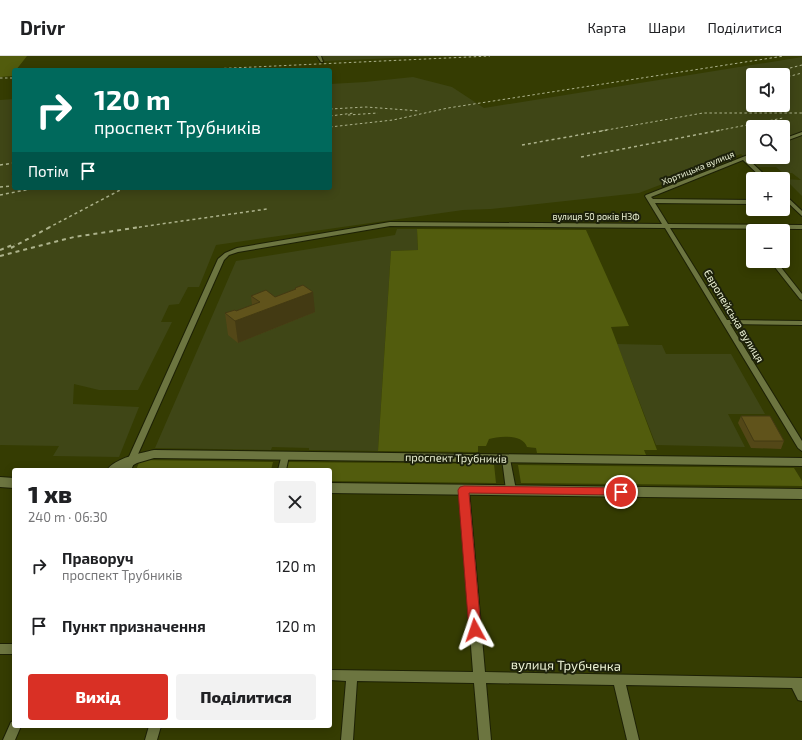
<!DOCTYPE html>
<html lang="uk">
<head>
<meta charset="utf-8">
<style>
	body { margin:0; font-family:"Exo 2",sans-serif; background:#f2f2f2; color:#202124; height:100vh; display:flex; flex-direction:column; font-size:15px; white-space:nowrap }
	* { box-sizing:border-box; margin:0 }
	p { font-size:13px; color:#757577 }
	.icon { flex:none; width:22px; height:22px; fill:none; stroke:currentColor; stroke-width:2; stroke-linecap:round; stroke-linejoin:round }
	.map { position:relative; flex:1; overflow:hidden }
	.details { position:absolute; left:12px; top:412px; width:320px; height:260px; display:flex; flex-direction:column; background:#fff; border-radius:4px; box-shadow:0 2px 10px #0003 }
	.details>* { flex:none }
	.top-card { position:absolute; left:12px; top:12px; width:320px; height:122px; border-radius:4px; box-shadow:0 2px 10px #0003; background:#00695c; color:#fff; overflow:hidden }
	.buttons { position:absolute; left:746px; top:12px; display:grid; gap:8px }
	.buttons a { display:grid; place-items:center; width:44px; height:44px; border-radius:4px; background:#fff; box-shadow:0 2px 10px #0003; font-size:20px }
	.pin { position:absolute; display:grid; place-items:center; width:34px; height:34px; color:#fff; margin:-17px; border:2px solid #fff; border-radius:50%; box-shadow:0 1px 4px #0007 }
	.me { position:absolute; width:44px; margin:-22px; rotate:355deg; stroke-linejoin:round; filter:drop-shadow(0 0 3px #0008) }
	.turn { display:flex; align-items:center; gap:14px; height:84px; padding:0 16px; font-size:18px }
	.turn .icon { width:52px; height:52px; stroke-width:2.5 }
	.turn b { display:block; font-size:28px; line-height:34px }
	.then { display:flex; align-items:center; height:38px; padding:0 16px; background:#0003; gap:8px; font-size:15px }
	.round { display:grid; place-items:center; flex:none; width:42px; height:42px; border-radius:4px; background:#f2f2f2 }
	.headline { display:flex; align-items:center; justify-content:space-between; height:68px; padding:0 16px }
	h1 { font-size:24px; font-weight:800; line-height:30px }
	.primary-button { display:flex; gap:8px; margin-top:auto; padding:8px 16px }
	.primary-button a { flex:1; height:46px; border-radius:4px; background:#d93025; color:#fff; font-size:16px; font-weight:800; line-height:46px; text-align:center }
	.primary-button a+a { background:#f2f2f2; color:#202124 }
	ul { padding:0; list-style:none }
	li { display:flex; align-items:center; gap:12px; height:60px; padding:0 16px }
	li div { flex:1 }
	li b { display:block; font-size:15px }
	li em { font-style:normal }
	header { display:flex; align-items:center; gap:24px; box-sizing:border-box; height:56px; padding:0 20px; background:#fff; border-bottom:1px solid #e0e0e0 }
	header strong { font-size:19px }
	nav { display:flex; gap:22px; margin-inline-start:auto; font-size:14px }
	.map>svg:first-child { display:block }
	.built { fill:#3f4616; fill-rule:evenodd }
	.green { fill:#525c0d }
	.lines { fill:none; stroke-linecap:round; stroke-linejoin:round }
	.minor-casing { stroke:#1d2105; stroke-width:2 }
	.secondary-casing { stroke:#1d2105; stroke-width:2 }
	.minor { fill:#6c7540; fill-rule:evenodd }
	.secondary { fill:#6c7540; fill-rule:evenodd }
	.rail-far2 { stroke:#acb28b; stroke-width:1; stroke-dasharray:2.5 2.5; stroke-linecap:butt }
	.rail-far1 { stroke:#acb28b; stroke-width:1.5; stroke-dasharray:3 3; stroke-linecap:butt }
	.rail { stroke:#acb28b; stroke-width:2; stroke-dasharray:4 4; stroke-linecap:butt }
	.wall { fill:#534717 }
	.shaded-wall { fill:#433a13 }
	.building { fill:#60531b; stroke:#433a13 }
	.route { fill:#d93025; stroke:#8d1f18 }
	.labels { text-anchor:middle; stroke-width:4; stroke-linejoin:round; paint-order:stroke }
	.far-street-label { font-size:9px; fill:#edf3d6; stroke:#1d210b }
	.street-label { font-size:11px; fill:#edf3d6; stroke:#1d210b }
	.near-street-label { font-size:13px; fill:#edf3d6; stroke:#1d210b }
</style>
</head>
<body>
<header>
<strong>Drivr</strong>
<nav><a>Карта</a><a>Шари</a><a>Поділитися</a></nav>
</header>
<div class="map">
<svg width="802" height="684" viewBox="0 0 802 684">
	<rect width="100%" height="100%" fill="#353c02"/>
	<!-- built -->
	<path class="built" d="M321,0H441L325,5Z
		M802,1V140L785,123L801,124L792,117H783L776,111H757L741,98L639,137L491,153L463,154L216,189L199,231H188L179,248L169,249L161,266H172L138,334H99L74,328L73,348L139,351L119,401L53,400L59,390L0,389V44L14,43V132H330V28L365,26L413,21L452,31L484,52ZM753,19H783V49H753ZM753,71H783V101H753Z
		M397,173H417L418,194L391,195L378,395L309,394V392L272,391L271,394L155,392L236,205L395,179Z
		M617,288L662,289L666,298H731L765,358H728L745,391L656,389Z"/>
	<!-- green -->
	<path class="green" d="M0,0H27L16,14H14L12,20L0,21Z
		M417,173L586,174L629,270L611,271L657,394H644L646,399L537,397L536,392L527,391C523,378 499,380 489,383L486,390H478V396L378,395L391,195L418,194Z
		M140,404L273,406L271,414H136Z
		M288,406L494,408L496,427L330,425V414H286Z
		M518,409L794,412L802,425V430L521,427Z"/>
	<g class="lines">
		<!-- minor casing -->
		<g class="minor-casing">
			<path id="minor" d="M317,0H321L323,6H321Z
				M802,76V79L783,86V83Z
				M753,97V100L747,102L769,123H763L743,104L651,141L653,143L753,144V148L655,147L668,168L802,169V173L670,172L727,264L802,265V269L730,268L802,385V395L798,392L665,172L390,170L238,196L229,199L224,204L131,414H123L218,203L225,197L237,192L390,166L662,168L645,140L646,139Z
				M783,137L802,155V160L783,142Z
				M770,205H776L802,238V244L800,243Z
				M285,397L288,398L289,400L286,414H278L282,398Z
				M506,400L509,401L510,403L516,434L514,436H508L506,434L502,403L503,401Z
				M464,431L467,432L469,434L485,616L802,622V645L798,644L792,632L626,629L639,684H627L614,629L486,627L491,684H479L474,627L357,625L353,684H341L346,625L330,624V614L473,616L459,434L461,432Z
				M0,588H14V598H0Z
				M14,665V670H21L15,684H3L11,666Z
				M149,670H161L157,684H145Z"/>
		</g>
		<!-- secondary casing -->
		<g class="secondary-casing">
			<path id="secondary" d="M154,394L802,402V410L154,402L137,407L124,414H107C115,402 141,397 154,394Z
				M0,421L14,422V432L0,431Z
				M330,427L802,433V443L330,437Z"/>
		</g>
		<!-- minor -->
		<use href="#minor" class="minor"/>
		<!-- secondary -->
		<use href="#secondary" class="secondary"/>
		<!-- rail-far2 -->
		<path class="rail-far2" d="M790,12L802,9
			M179,14L195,13
			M189,14L490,0
			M0,22H14
			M783,22L802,17
			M330,53L366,51L420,55
			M348,59L378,57
			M330,60L354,57
			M330,71L393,64L448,52L784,0
			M601,75L703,57H802
			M716,75L783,62"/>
		<!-- rail-far1 -->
		<path class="rail-far1" d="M522,89L607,74
			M581,101L721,74
			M0,109L14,107
			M0,131L14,130
			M0,139L36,132
			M48,172L124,132
			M133,172L267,153"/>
		<!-- rail -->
		<path class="rail" d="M11,192L50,171
			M0,194L15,188
			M0,200L74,181L140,171"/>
	</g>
	<!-- wall -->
	<path class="wall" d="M303,229L315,256L238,287L228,279L225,257L236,255L252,249L251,240L275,241L295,233V232Z
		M741,360L784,385L781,393L751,392L738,367Z"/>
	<!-- shaded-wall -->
	<path class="shaded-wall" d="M12,119H14V126Z
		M313,236L315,256L238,287L235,265Z"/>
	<!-- building -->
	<path class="building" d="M14,104V119H12Z
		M303,229L313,236L235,265L225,257L235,254L236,255L260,246L251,240L266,234L275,241L296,233L295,232Z
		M741,360H770L784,385H754Z"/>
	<!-- route -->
	<path class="route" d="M464,430L621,432L625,433L626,436L625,438L621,439L469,437L481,574L480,577L475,579L471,577L469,574L458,434L460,431Z"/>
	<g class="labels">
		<!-- far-street labels -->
		<g class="far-street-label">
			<text transform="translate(698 112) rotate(-22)" y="3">Хортицька вулиця</text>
			<text x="596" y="164">вулиця 50 років НЗФ</text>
		</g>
		<!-- street labels -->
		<g class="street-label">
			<text transform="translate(734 260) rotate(59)" y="4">Європейська вулиця</text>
			<text transform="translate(456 402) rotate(1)" y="4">проспект Трубників</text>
		</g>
		<!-- near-street labels -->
		<g class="near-street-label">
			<text transform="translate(566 609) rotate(1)" y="5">вулиця Трубченка</text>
		</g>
	</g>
</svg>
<div class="buttons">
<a><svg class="icon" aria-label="sound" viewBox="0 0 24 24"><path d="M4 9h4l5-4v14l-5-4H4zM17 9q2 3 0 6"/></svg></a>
<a><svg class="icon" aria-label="search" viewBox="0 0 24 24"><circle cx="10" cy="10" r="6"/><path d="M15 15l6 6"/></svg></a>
<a>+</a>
<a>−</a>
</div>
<div class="pin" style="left:621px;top:436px;background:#d93025"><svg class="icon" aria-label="arrive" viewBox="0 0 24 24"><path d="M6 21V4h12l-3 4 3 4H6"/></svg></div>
<svg class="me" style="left:475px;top:574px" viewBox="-20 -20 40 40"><path d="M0-17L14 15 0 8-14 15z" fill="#d93025" stroke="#fff" stroke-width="4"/></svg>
<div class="top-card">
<div class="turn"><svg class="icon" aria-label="right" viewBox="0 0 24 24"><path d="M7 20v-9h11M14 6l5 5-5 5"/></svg><div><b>120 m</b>проспект Трубників</div></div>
<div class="then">Потім<svg class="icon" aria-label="arrive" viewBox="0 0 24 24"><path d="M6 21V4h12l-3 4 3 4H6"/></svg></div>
</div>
<section class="details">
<div class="headline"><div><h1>1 хв</h1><p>240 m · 06:30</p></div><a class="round"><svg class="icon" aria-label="close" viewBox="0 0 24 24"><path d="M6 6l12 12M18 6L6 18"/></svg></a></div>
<ul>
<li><svg class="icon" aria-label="right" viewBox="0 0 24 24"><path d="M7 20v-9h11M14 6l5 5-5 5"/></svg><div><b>Праворуч</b><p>проспект Трубників</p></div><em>120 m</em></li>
<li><svg class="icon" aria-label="arrive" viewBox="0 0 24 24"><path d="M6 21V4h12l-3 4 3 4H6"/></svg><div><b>Пункт призначення</b></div><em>120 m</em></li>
</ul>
<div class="primary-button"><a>Вихід</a><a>Поділитися</a></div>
</section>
</div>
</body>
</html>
